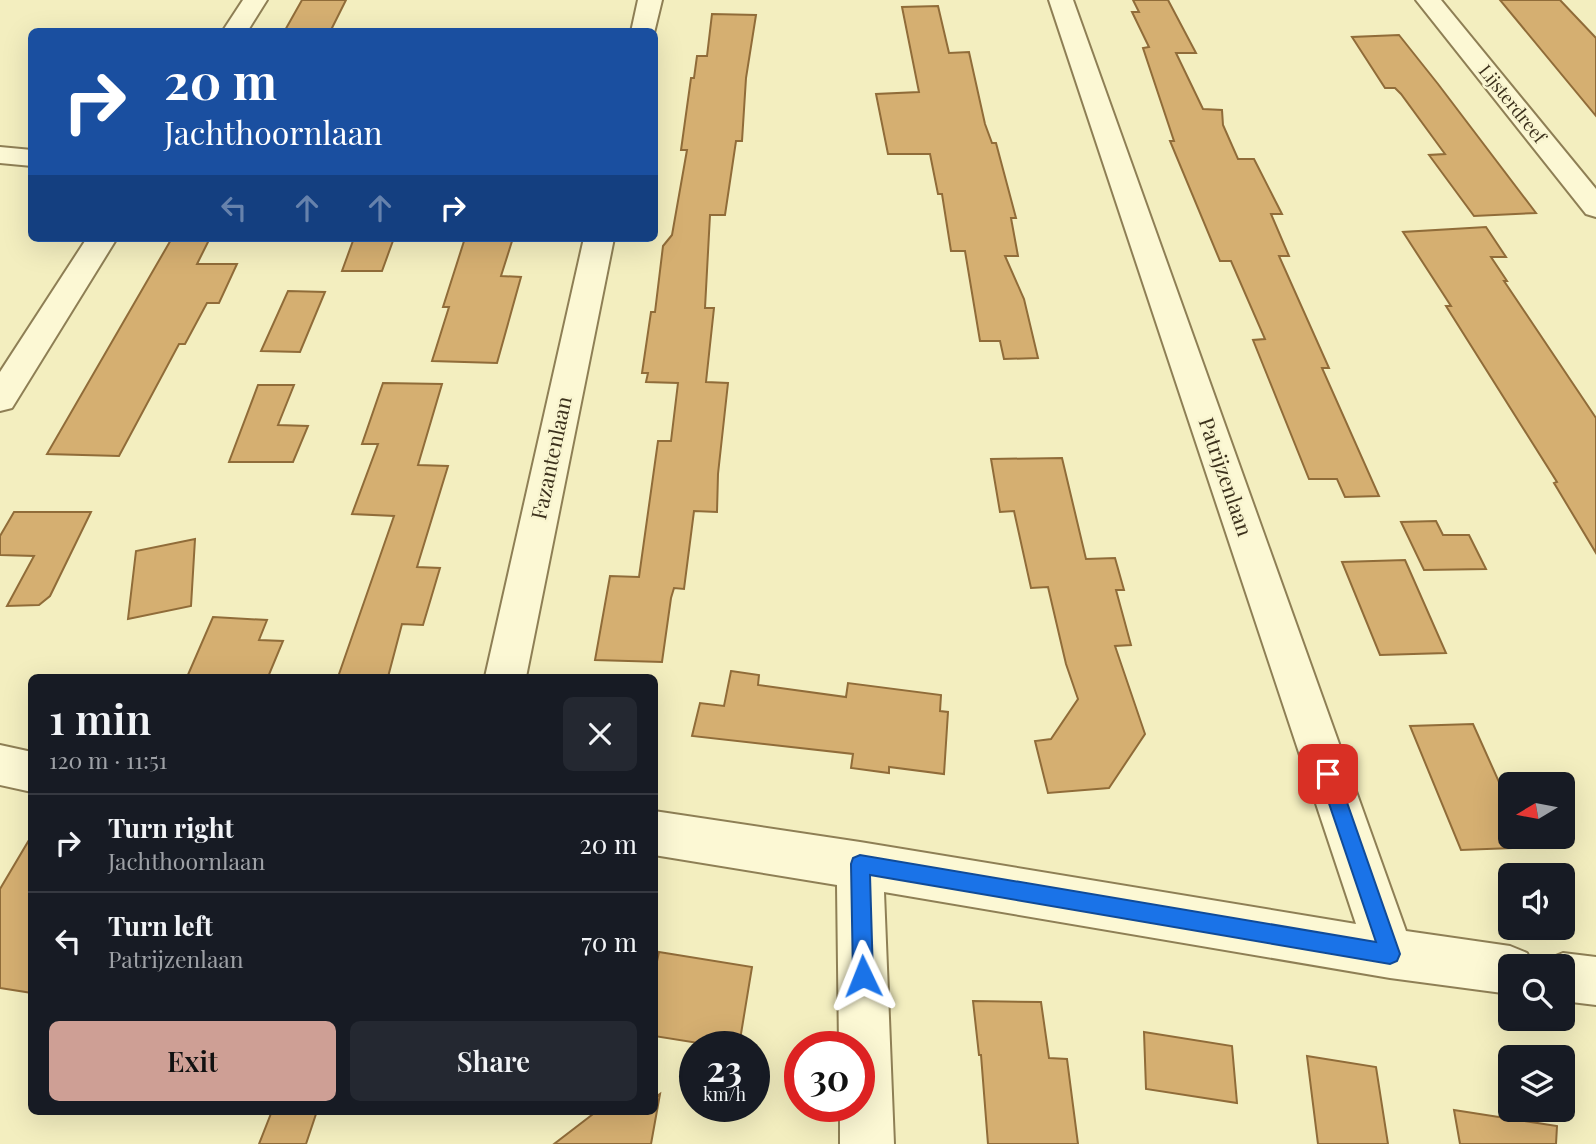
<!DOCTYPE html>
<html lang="en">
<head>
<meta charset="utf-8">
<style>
	body { margin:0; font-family:"Playfair Display",serif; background:#242831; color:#f1f3f6; height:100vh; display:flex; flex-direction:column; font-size:26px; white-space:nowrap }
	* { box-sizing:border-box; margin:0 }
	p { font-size:23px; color:#9ea1a6 }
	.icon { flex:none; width:38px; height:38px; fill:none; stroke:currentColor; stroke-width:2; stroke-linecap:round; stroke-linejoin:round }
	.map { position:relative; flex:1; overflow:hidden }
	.details { position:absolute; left:28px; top:674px; width:630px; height:441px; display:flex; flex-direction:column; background:#171b24; border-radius:10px; box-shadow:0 7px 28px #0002 }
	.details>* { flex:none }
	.top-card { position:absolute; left:28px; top:28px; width:630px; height:214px; border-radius:10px; box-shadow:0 7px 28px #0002; background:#1a4fa0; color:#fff; overflow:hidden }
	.needle { width:46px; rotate:260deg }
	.tools { position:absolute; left:1498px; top:772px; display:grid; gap:14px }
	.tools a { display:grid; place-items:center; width:77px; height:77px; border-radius:10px; background:#171b24; box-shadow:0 7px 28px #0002; font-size:35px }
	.speed { position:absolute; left:679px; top:1031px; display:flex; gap:14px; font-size:35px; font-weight:700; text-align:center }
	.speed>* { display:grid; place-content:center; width:91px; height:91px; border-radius:50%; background:#171b24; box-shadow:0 7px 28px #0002; line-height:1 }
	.speed small { font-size:18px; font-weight:400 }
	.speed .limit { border:10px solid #d22; background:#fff; color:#111 }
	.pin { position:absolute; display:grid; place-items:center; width:60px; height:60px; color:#fff; margin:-30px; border-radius:14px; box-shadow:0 4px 10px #0006 }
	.me { position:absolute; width:77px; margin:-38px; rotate:358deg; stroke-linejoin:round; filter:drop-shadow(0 0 5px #0008) }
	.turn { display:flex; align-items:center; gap:24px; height:147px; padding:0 21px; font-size:32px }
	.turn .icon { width:91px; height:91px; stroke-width:2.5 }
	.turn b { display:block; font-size:49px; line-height:60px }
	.lanes { display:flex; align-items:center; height:66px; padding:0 21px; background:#0003; justify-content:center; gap:35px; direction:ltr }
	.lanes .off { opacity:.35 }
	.round { display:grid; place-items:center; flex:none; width:74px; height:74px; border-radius:10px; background:#242831 }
	.headline { display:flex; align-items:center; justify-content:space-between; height:119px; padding:0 21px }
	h1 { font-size:42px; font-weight:600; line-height:52px }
	.button { display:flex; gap:14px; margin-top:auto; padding:14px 21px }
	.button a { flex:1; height:80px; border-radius:10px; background:#ce9f95; color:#111; font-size:28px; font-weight:600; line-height:80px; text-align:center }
	.button a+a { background:#242831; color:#f1f3f6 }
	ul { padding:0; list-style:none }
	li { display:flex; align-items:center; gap:21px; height:98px; padding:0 21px; border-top:2px solid #363941 }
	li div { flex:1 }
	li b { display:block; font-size:26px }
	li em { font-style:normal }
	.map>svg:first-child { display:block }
	.building { fill:#d5af71; stroke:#906c39; stroke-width:2 }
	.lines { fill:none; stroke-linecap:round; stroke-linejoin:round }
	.minor-casing { stroke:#8e7f55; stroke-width:4 }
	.minor { fill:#fcf8d4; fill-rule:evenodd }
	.route { fill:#1a73e8; stroke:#114b97; stroke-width:2 }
	.labels { text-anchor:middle; stroke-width:5; stroke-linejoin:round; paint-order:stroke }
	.far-street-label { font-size:18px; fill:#3c311c; stroke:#f9f5d0 }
	.street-label { font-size:21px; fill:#3c311c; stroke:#f9f5d0 }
</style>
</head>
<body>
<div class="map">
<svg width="1596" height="1144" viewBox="0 0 1596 1144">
	<rect width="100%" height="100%" fill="#f3eebf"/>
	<!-- building -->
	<path class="building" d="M302,0H346L330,32H284Z
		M1133,0H1168L1196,53H1176L1203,109L1222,110L1223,125L1238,159H1254L1282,214H1271L1289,256H1279L1329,368H1322L1379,496L1345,497L1337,479H1309L1253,340L1265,339L1231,261H1220L1170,141H1174L1143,48L1149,47L1132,12H1139Z
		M1500,0H1560L1596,38V116Z
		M938,6L949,53L969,52L985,124L992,143H996L1016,218H1011L1018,256H1005L1024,299L1038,358L1004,359L1000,341H980L965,251H951L942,194H938L930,154H888L876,94L919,92L902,7Z
		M712,14L756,15L746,78L742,141H736L725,215H710L705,308H714L706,382L728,383L718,474L717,512L694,511L684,589L674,588L671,598L662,662L595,660L610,576L639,577L658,441H671L678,383L646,382L648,373H642L651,312H655L663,246L672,235L687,150H681L691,78H694L697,56H707Z
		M1399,35L1438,84L1536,213L1474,216L1429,155L1445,154L1401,94L1395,88H1385L1352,37Z
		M1486,227L1506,257H1491L1507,281H1504L1596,418V553L1554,483L1557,482L1446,306H1451L1403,232Z
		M172,238H210L197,264H237L219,303H207L185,344H179L119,456L47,454Z
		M354,238H394L382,271H342Z
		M465,238H513L501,276L521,277L497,363L432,361L449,307H443Z
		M288,291L325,292L300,352L261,351Z
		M383,383L442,384L418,465L448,466L417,567L440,568L423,625L402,624L388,677H338L394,516L352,514L378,444H362Z
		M258,385H294L278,425L308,426L293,462H229Z
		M1062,458L1086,559L1115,558L1124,590H1116L1131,645L1115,646L1145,734L1109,788L1048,793L1035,741L1051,739L1078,699L1066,664L1048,587L1031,588L1014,511L1000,512L991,459Z
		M14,512H91L50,596L39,605L7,606L34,556L0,555V536Z
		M1436,521L1443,535H1469L1486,569L1424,570L1401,522Z
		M195,539L191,606L128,619L136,551Z
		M1405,560L1446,653L1380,655L1342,562Z
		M213,617L267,620L259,640L283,641L268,677H187Z
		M731,671L759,675L758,685L846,697L848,683L941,695L940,711L948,712L944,774L889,767V773L851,768L853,754L692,736L700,703L724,706Z
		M1473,724L1503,791L1510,790V836H1563V834L1569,846L1461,850L1410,726Z
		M32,835V993L0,988V889Z
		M659,952L752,967L739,1046H717L654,1036V975Z
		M973,1001L1041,1002L1049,1058L1067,1059L1078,1144H988L981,1055H979Z
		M1144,1032L1232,1046L1237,1103L1146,1089Z
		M1307,1056L1376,1067L1388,1144H1318Z
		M660,1094L651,1144H554L597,1111L634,1114L638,1111H654V1098Z
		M1454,1110L1557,1126L1556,1144H1460Z
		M272,1111H317L306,1144H259Z"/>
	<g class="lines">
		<!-- minor casing -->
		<g class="minor-casing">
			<path id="minor" d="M243,0H267L247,32H222Z
				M638,0H662L654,33L631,32Z
				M1049,0H1073L1406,931L1510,946L1527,953L1533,966H1510V994L1390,978L884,892L894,1144H840V1106H859V1046H839L837,885L654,855V811L860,842L1356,924Z
				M1416,0H1441L1596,189V217L1586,214Z
				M0,147L32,150V166L0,163Z
				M87,238H117L12,408L0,411V372Z
				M584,238H614L526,677H485Z
				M0,745L32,752V792L0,785Z
				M1563,953L1596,957V1005L1563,1001V966H1543L1546,960Z"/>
		</g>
		<!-- minor -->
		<use href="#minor" class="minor"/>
	</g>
	<!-- route -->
	<path class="route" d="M1328,765L1334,768L1337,774L1400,954L1397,961L1390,964L870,875L873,976L870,983L863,986L856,983L853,976L851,864L853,858L860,855L1376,942L1319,774L1322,768Z"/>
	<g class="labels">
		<!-- far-street labels -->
		<g class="far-street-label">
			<text transform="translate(1512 104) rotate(51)" y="6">Lijsterdreef</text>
		</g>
		<!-- street labels -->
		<g class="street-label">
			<text transform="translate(552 458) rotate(-78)" y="7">Fazantenlaan</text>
			<text transform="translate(1225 477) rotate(71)" y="7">Patrijzenlaan</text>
		</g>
	</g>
</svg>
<div class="tools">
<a><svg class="needle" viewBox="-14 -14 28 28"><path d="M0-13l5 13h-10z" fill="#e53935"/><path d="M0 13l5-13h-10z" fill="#9ea1a6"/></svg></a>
<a><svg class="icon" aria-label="sound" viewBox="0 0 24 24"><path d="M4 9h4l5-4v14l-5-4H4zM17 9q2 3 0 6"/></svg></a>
<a><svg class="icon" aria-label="search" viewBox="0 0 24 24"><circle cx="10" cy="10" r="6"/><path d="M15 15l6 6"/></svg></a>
<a><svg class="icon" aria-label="layers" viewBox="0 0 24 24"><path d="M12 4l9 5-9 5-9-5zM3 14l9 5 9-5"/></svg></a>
</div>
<div class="speed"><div>23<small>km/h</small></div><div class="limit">30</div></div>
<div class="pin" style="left:1328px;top:774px;background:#d93025"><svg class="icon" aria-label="arrive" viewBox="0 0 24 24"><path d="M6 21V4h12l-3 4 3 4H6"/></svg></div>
<svg class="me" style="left:863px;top:976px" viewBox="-20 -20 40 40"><path d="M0-17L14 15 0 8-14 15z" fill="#1a73e8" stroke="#fff" stroke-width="4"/></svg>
<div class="top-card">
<div class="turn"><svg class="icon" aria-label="right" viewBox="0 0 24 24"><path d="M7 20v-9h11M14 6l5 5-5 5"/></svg><div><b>20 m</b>Jachthoornlaan</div></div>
<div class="lanes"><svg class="icon off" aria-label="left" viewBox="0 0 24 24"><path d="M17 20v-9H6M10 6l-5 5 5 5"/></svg><svg class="icon off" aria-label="ahead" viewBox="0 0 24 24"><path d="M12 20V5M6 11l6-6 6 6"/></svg><svg class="icon off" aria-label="ahead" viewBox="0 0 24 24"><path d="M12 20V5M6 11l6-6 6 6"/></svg><svg class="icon" aria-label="right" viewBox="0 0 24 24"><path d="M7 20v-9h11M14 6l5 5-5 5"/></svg></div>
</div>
<section class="details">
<div class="headline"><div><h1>1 min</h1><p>120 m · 11:51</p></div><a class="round"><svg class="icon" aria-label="close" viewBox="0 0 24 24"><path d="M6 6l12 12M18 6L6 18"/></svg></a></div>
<ul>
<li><svg class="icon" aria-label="right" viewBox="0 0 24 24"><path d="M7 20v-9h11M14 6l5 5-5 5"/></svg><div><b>Turn right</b><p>Jachthoornlaan</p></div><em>20 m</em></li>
<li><svg class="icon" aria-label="left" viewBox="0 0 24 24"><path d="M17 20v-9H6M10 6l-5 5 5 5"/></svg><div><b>Turn left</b><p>Patrijzenlaan</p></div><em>70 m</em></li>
</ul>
<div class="button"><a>Exit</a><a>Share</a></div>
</section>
</div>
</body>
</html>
